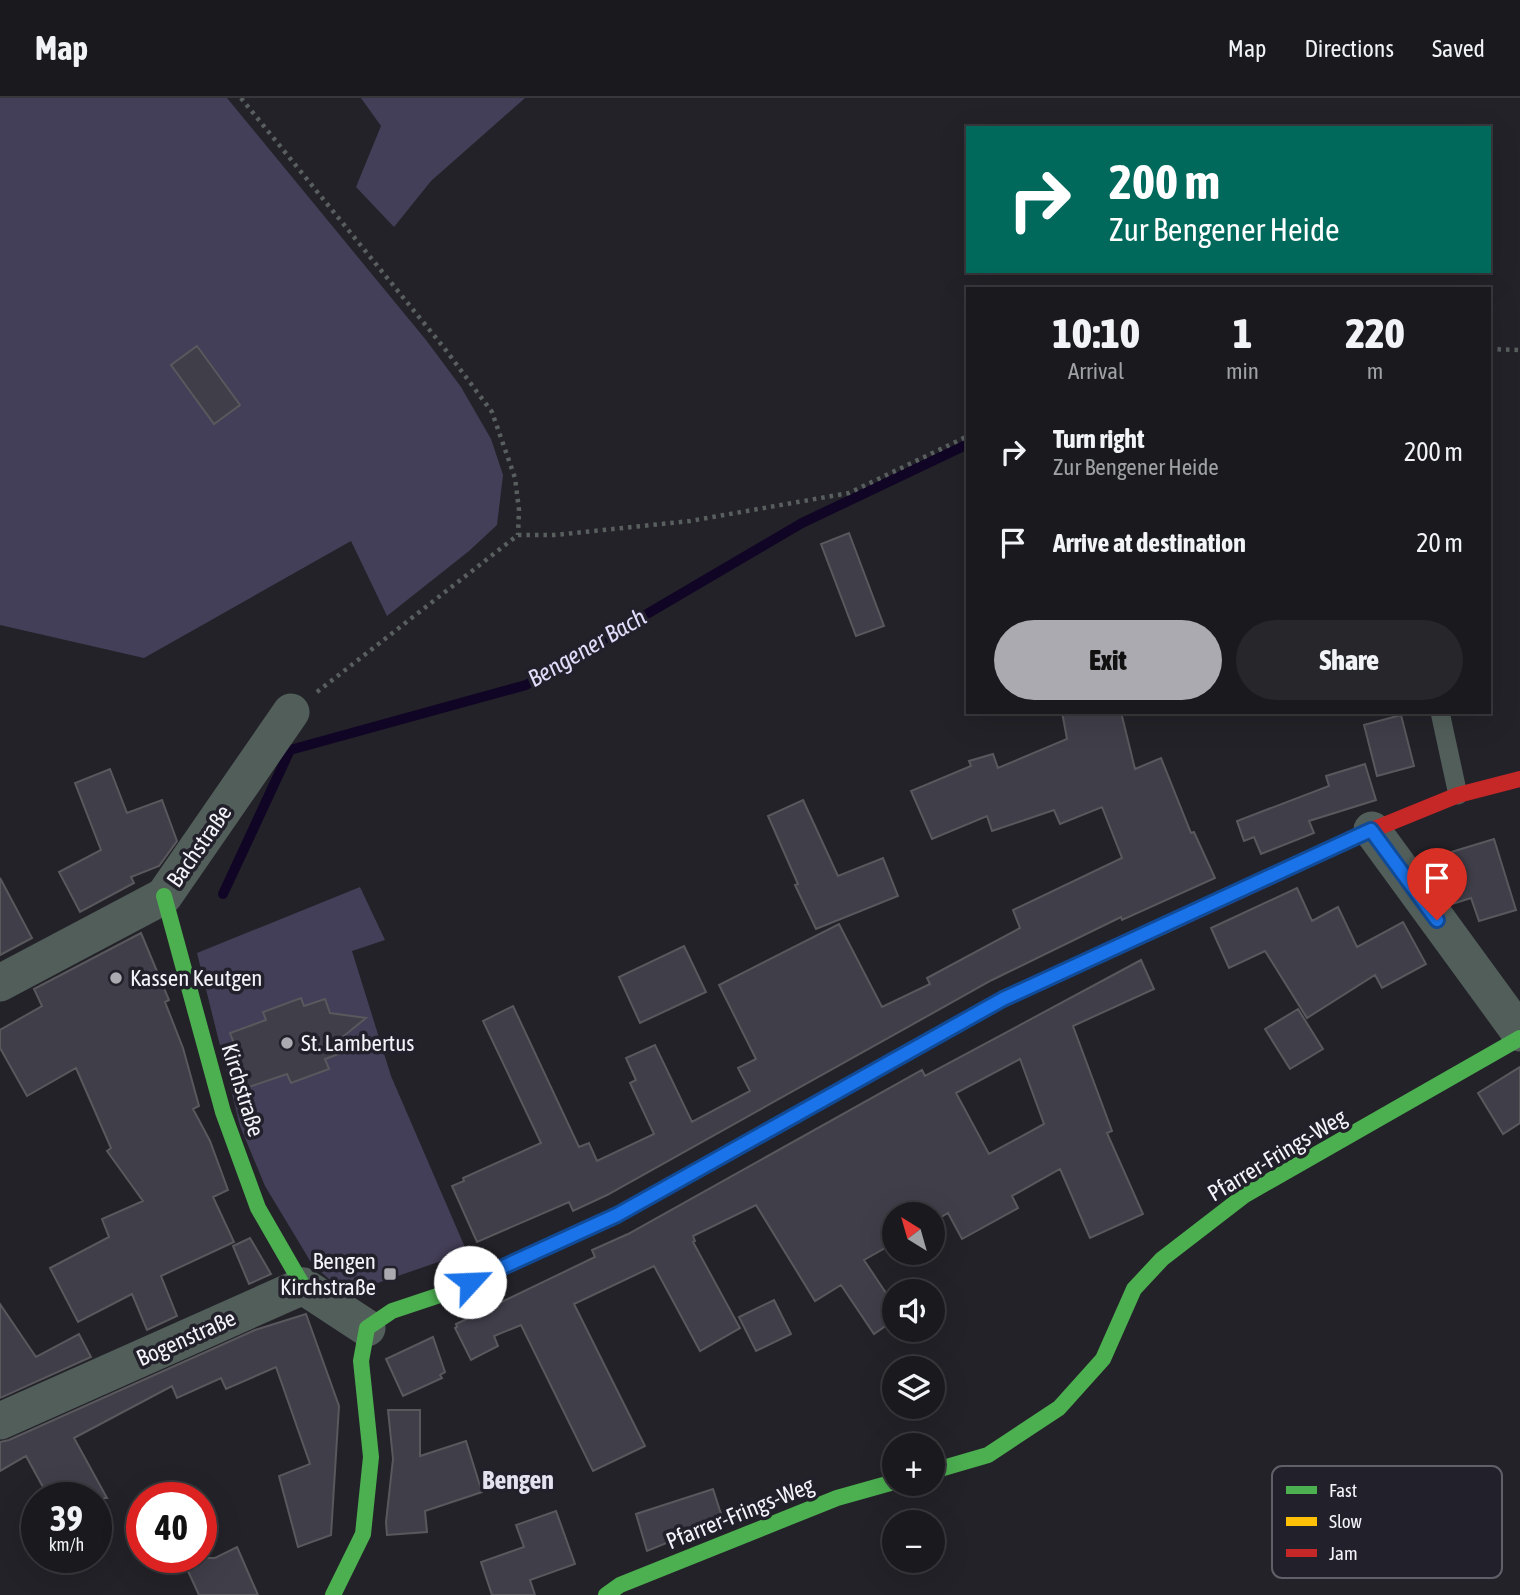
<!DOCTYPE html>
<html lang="en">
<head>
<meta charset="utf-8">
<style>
	body { margin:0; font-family:"Asap Condensed",sans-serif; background:#27272b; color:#f1f3f6; height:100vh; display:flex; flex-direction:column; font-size:26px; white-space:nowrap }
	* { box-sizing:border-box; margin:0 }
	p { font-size:23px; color:#9fa1a4 }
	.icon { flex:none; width:38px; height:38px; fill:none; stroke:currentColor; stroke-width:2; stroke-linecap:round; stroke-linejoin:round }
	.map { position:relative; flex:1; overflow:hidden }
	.sheet { position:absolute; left:966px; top:189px; width:525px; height:427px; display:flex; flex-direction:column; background:#1a1a1e; border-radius:0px; box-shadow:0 7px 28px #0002,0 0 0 2px #38383c }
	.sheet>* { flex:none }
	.banner { position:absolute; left:966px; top:28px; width:525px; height:147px; border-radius:0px; box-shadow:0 7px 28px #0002,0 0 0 2px #38383c; background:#00695c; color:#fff; overflow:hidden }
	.needle { width:46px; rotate:323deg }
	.buttons { position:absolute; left:882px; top:1104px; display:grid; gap:14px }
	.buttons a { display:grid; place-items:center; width:63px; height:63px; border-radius:50%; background:#1a1a1e; box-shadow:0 7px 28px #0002,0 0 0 2px #38383c; font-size:35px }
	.speed { position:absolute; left:21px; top:1384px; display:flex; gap:14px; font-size:35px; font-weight:700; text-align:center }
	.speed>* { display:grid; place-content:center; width:91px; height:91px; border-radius:50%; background:#1a1a1e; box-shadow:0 7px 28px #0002,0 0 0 2px #38383c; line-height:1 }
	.speed small { font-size:18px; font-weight:400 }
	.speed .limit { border:10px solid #d22; background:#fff; color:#111 }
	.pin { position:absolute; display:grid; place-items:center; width:60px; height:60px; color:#fff; margin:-72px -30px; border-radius:50% 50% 50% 0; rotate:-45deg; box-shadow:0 0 7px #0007 }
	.pin .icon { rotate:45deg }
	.me { position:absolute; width:77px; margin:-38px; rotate:65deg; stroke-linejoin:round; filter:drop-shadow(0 0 5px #0008) }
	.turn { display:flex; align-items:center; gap:24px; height:147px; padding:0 28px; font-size:32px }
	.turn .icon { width:91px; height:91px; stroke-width:2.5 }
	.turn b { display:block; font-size:49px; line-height:60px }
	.eta { display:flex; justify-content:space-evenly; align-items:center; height:119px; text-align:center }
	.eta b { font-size:42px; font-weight:800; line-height:49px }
	.primary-button { display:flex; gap:14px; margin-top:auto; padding:14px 28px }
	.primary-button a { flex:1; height:80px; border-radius:42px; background:#abaab0; color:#111; font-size:28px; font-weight:800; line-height:80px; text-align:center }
	.primary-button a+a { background:#27272b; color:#f1f3f6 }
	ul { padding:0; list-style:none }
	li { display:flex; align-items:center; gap:21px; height:91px; padding:0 28px }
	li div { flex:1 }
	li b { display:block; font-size:26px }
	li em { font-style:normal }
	header { display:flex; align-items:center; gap:42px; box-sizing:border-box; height:98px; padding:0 35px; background:#1a1a1e; border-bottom:2px solid #38383c }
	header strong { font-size:33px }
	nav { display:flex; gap:38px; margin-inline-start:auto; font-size:24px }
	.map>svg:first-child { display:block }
	.green { fill:#443f58 }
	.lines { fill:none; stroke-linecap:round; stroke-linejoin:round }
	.stream { stroke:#100525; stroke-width:10 }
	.building { fill:#403e49; stroke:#59585d; stroke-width:2; fill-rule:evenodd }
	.path { stroke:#595f5f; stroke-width:4.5; stroke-dasharray:3.5 5; stroke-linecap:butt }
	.lane { stroke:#525e5a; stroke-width:19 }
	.street { stroke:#525e5a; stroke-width:37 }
	.fast { stroke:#4caf50; stroke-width:16 }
	.slow { stroke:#ffc107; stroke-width:16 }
	.jam { stroke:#c62828; stroke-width:16 }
	.route-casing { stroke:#114b97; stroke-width:18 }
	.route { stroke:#1a73e8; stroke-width:12 }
	.poi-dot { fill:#abaab0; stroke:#22202a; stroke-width:2.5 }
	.labels { text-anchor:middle; stroke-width:7; stroke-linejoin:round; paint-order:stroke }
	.street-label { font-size:23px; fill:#f4f3fa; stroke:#22202a }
	.poi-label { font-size:23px; fill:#f4f3fa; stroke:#22202a; text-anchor:start }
	.water-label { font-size:24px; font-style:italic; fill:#e1dcfa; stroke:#22202a }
	.quarter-label { font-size:26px; font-weight:bold; fill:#e5e2f0; stroke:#22202a }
	.key { fill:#22202a; stroke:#615f68; stroke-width:2 }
	.key-label { font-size:19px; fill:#f4f3fa }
</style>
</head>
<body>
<header>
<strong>Map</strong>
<nav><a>Map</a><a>Directions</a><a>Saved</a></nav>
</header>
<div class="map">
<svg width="1520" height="1497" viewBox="0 0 1520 1497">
	<rect width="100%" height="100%" fill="#232228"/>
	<!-- green -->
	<path class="green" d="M0,0H227L426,242L461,289L491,341L503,377L497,427L469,453L387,518L351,443L144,560L0,527Z
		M361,0H525L431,83L394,129L356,89L381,28Z
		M360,789L385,842L352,853L391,978L467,1154L346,1196L312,1166L265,1088L240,1028L197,855Z"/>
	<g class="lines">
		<!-- stream -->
		<path class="stream" d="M223,796L290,652L526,587L802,425L968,346"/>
	</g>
	<!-- building -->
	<path class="building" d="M197,248L240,307L214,326L171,267Z
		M849,435L884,528L856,538L821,446Z
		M1062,614H1121L1135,671L1161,660L1191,735L1194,734L1215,780L1122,822L1121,819L992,882L607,1097L573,1113L569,1104L477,1144L452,1088L464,1083L463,1080L541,1045L483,923L513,908L579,1049L589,1045L597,1063L654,1036L630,985L636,982L626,960L655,947L692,1024L750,993L738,970L756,961L719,887L839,826L882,909L930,886L927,880L1020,830L1013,812L1122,760L1102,709L1060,726L1054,712L992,733L987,718L932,741L911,693L971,668L969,663L993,656L998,670L1067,641Z
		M1401,617L1414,668L1377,678L1364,627Z
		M1365,666L1376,702L1309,723L1314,735L1261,756L1254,739L1244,743L1237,723L1329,688L1326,678Z
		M110,671L127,715L162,702L177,743L159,768L131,779L134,785L80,814L59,774L101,752L75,685Z
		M803,702L838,778L883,760L898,798L816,831L795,787L798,786L768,718Z
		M1494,741L1516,812L1479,823L1471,800L1452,806L1447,800L1435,759Z
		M0,780L32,840L0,857Z
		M1297,790L1312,823L1338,809L1357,849L1403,824L1426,866L1382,890L1375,877L1307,920L1265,853L1229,870L1211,830Z
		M141,835L169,902L165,904L183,950L199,1008L193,1011L210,1043L228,1092L213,1099L234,1144L161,1178L177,1218L147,1232L132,1196L78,1224L50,1170L109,1139L102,1121L143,1103L107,1053L111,1050L76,970L27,998L0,950V932L42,908L34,891Z
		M684,848L706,894L640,925L619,879Z
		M1141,862L1154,891L1073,928L1112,1033L1107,1035L1143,1116L1090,1140L1060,1071L1012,1098L1018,1110L962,1141L948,1115L933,1124V1116H894V1145L864,1162L894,1207V1222L874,1236L841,1187L815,1203L756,1107L693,1138L695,1143L693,1144L740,1230L700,1253L654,1168L574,1206L645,1348L593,1373L521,1227L494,1238L498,1248L471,1262L455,1230L457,1229L456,1226L595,1159L592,1152L628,1136L922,972L925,978ZM1020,961L1044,1026L989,1056L956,995Z
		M301,900L304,908L325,901L330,915L366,920L340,941L344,954L325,961L329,971L291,985L287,976L240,992L228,951L235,948L230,935L266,922L263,914Z
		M1298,911L1323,951L1290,971L1265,931Z
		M1520,969V1025L1503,1036L1478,995Z
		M250,1140L271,1176L249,1186L233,1148Z
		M774,1202L791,1236L756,1253L739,1219Z
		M0,1206L36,1259L79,1236L91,1259L0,1300Z
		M306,1216L339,1308L331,1437L298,1449L279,1378L310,1366L276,1269L226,1291L221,1280L177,1300L172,1288L74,1340L107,1400H49L26,1358L0,1373V1344L9,1342L255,1232Z
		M433,1239L445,1274L440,1277L442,1280L403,1298L386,1261Z
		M388,1312H420V1358L466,1343L482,1394L425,1413L427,1434L387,1437L386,1424L393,1361Z
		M713,1391L723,1422L647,1453L636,1416Z
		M556,1413L575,1466L530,1482L535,1497H492L481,1464L524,1449L516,1427Z
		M237,1449L258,1497H199L182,1460H215Z"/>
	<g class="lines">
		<!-- path -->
		<path class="path" d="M241,0L445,251L492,314L515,380L519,412L518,437
			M1489,251L1520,252
			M317,594L518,437H555L690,423L849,395L968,338"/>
		<!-- lane -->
		<path class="lane" d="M1440,614L1458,697"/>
		<!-- street -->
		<path class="street" d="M1372,732L1520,935
			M0,885L164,798L291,614
			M0,1323L303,1188L367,1230"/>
		<!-- fast -->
		<path class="fast" d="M164,798L223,1014L258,1110L303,1188
			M933,1373L988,1357L1059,1310L1103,1261L1134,1191L1162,1161L1245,1097L1520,940
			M333,1497L363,1436L371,1359L361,1263L367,1230L392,1213L446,1195L617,1117L797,1016
			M606,1497L620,1487L837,1400L894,1384"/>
		<!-- slow -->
		<path class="slow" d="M797,1016L1003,901L1181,820"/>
		<!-- jam -->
		<path class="jam" d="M1181,820L1372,732L1458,697L1520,681"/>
	</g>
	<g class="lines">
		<!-- route casing -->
		<g class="route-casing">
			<path id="route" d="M470,1184L617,1117L1003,901L1371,732L1437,822"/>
		</g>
		<!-- route -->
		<use href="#route" class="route"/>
	</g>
	<!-- markers -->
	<g class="poi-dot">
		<circle cx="116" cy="880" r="7"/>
		<circle cx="287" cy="945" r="7"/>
		<rect x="383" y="1169" width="14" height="14" rx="3.5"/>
	</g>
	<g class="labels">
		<!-- street labels -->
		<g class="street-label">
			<text transform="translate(199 748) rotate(-55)" y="8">Bachstraße</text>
			<text transform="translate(243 992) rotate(73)" y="8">Kirchstraße</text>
			<text transform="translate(1277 1057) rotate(-31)" y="8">Pfarrer-Frings-Weg</text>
			<text transform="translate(186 1240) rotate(-24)" y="8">Bogenstraße</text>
			<text transform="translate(740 1415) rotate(-22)" y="8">Pfarrer-Frings-Weg</text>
		</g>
		<!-- poi labels -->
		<g class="poi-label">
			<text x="130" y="888">Kassen Keutgen</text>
			<text x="301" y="953">St. Lambertus</text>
			<text x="376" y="1171" text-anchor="end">Bengen<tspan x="376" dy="26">Kirchstraße</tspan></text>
		</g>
		<!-- water labels -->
		<g class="water-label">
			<text transform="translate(587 550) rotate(-30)" y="8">Bengener Bach</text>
		</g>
		<!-- quarter labels -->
		<g class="quarter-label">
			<text x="518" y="1391">Bengen</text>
		</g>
	</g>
	<!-- legend -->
	<rect x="1272" y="1368" width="230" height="112" rx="10" class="key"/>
	<rect x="1286" y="1388" width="31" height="8" fill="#4caf50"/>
	<rect x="1286" y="1419" width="31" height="9" fill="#ffc107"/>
	<rect x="1286" y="1451" width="31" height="8" fill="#c62828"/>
	<g class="key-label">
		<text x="1329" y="1399">Fast</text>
		<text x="1329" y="1430">Slow</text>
		<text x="1329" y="1462">Jam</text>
	</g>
</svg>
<div class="buttons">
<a><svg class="needle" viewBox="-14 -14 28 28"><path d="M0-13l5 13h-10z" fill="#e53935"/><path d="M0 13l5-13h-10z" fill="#9fa1a4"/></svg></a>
<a><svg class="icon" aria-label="sound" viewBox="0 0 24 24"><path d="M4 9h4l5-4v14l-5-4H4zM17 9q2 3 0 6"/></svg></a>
<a><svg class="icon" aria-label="layers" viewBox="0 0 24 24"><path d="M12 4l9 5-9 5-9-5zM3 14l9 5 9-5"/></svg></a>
<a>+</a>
<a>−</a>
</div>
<div class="speed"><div>39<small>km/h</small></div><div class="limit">40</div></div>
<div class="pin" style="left:1437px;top:822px;background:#d93025"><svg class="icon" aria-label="arrive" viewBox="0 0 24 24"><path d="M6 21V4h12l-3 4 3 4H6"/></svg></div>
<svg class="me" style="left:470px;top:1184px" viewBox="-20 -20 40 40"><circle r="19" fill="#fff"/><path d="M0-13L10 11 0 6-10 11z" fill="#1a73e8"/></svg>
<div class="banner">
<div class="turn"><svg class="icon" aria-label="right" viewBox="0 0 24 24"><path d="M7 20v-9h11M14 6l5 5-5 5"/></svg><div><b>200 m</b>Zur Bengener Heide</div></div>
</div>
<section class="sheet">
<div class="eta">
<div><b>10:10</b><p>Arrival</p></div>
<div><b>1</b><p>min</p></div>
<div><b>220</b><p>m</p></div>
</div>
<ul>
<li><svg class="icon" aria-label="right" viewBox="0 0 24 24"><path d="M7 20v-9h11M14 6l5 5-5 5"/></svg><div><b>Turn right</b><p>Zur Bengener Heide</p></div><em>200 m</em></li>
<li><svg class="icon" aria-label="arrive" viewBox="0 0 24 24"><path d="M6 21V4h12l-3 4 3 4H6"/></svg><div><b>Arrive at destination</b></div><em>20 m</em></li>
</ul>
<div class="primary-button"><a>Exit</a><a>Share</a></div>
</section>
</div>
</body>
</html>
